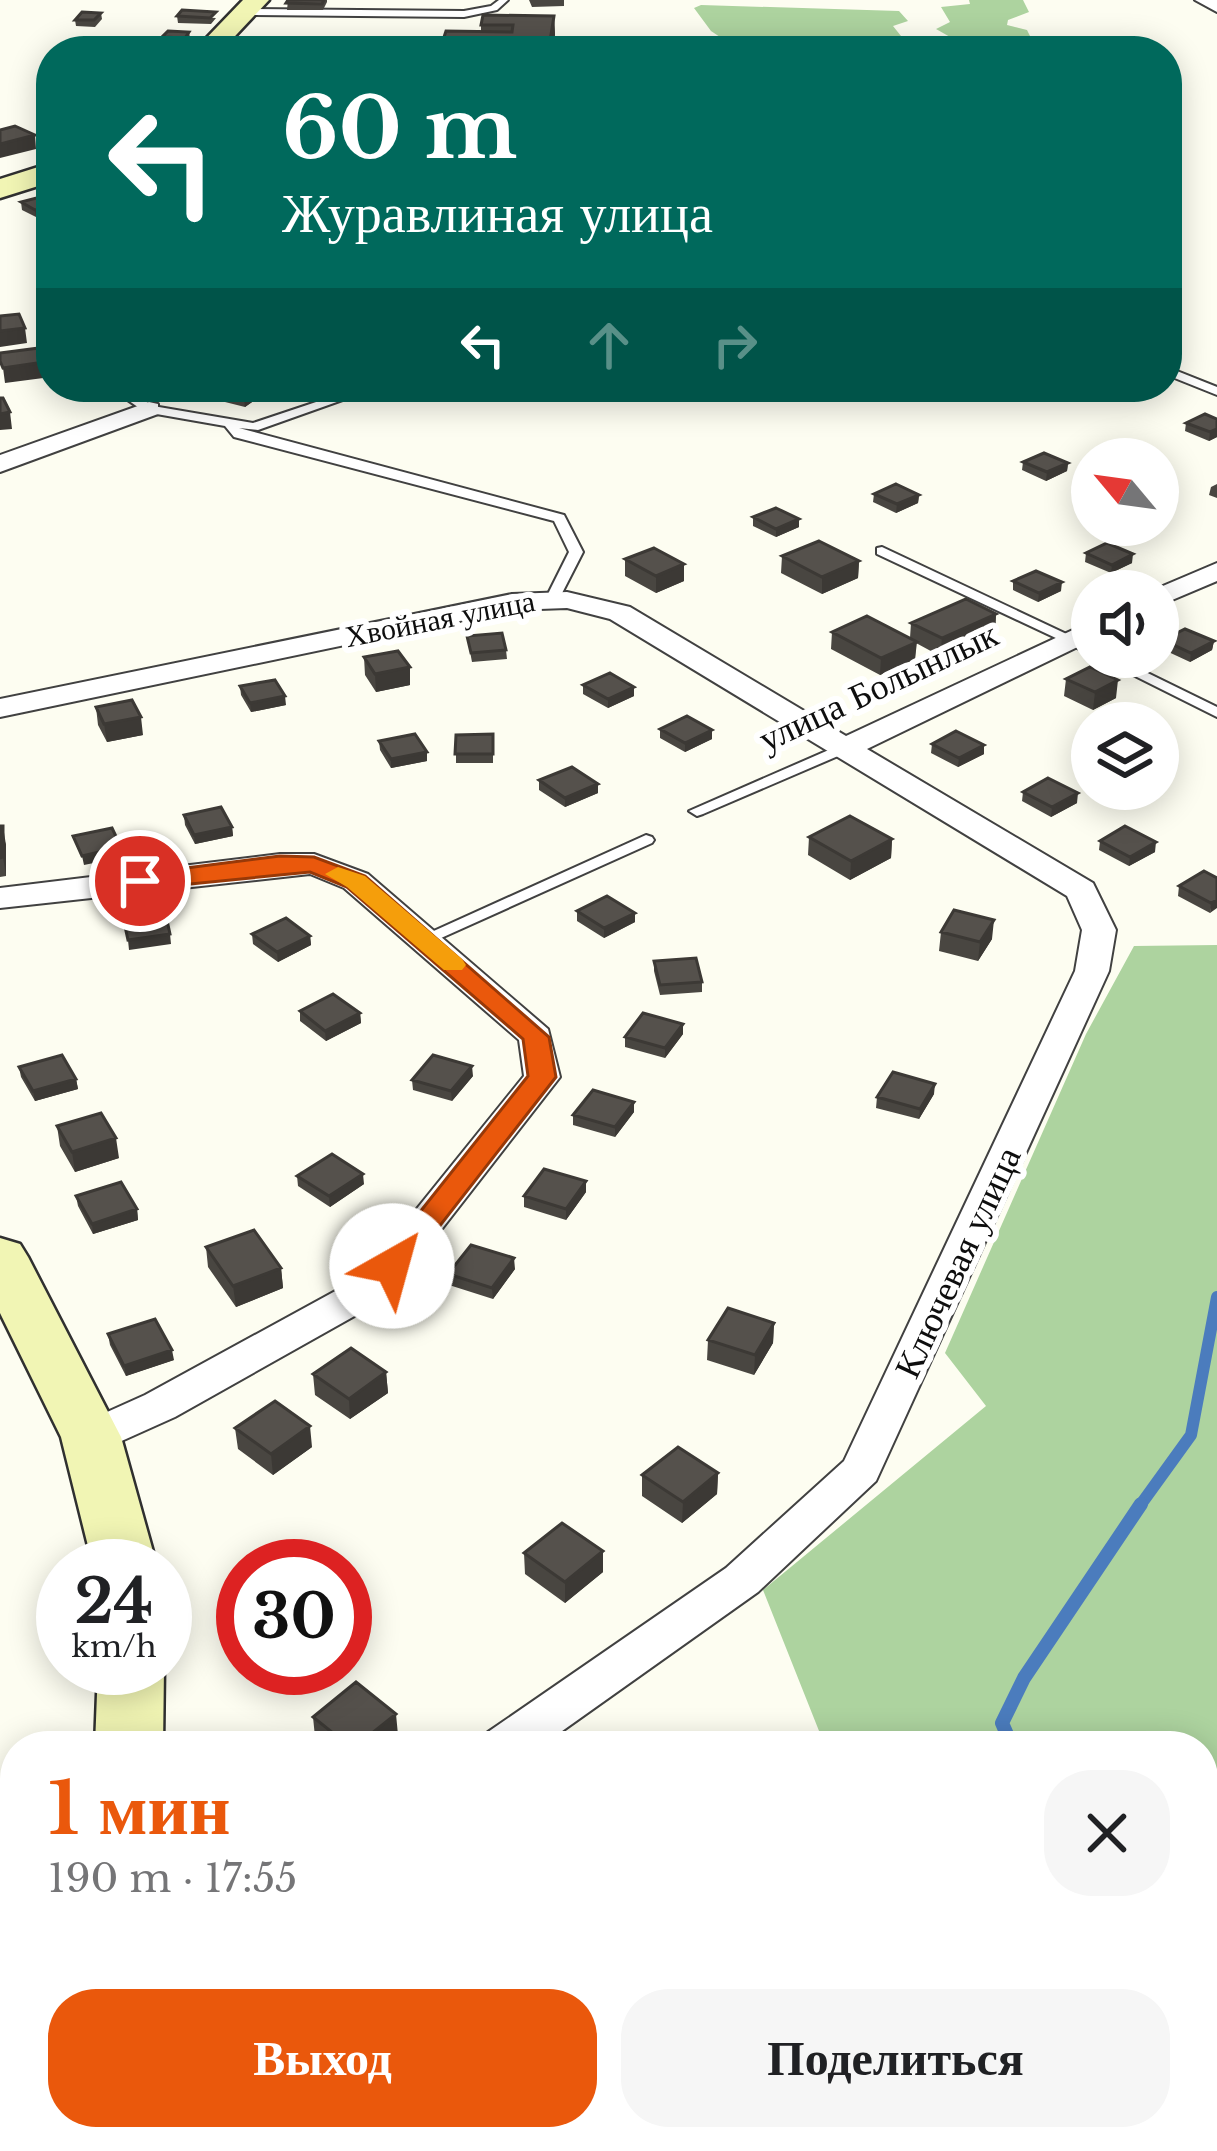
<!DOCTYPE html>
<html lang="ru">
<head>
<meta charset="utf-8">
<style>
	body { margin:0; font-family:"Libre Baskerville",serif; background:#f6f6f6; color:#202124; height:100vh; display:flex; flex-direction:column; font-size:45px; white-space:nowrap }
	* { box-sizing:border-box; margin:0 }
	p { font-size:39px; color:#757577 }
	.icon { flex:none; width:66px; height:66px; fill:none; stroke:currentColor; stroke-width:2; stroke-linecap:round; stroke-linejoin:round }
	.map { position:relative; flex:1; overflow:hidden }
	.drawer { position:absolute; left:0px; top:1731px; width:1218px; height:420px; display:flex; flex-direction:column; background:#fff; border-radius:48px 48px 0 0; box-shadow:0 6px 30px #0003 }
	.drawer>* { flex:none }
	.banner { position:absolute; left:36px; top:36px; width:1146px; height:366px; border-radius:48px; box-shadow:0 6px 30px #0003; background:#00695c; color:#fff; overflow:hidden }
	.needle { width:78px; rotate:299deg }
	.tools { position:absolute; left:1071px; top:438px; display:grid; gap:24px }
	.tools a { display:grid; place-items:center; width:108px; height:108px; border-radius:50%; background:#fff; box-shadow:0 6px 30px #0003; font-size:60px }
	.speed { position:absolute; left:36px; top:1539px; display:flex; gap:24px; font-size:60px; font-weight:700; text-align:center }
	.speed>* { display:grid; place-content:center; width:156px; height:156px; border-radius:50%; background:#fff; box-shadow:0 6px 30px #0003; line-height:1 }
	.speed small { font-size:30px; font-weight:400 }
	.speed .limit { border:18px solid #d22; background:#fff; color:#111 }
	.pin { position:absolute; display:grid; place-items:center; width:102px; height:102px; color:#fff; margin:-51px; border:6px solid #fff; border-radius:50%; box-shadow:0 3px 12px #0007 }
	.me { position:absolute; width:132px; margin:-66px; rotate:38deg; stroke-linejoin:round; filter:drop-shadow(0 0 9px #0008) }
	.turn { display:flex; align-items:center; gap:42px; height:252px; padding:0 48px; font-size:54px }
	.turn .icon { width:156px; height:156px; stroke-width:2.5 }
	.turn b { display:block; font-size:84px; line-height:102px }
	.lanes { display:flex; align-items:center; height:114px; padding:0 48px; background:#0003; justify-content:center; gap:60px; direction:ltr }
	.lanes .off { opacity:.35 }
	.round { display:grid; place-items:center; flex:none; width:126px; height:126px; border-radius:48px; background:#f6f6f6 }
	.head { display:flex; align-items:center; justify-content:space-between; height:204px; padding:0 48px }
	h1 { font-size:72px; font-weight:800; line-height:90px; color:#ea580c }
	.action { display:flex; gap:24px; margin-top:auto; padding:24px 48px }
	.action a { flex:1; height:138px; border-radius:48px; background:#ea580c; color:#fff; font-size:48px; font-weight:800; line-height:138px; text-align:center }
	.action a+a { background:#f6f6f6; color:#202124 }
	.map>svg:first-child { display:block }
	.forest { fill:#add39f }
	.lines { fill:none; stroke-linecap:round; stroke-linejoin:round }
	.stream-far1 { stroke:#4b7cbd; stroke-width:12 }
	.stream { stroke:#4b7cbd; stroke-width:14 }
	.lane-casing { stroke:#414141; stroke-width:4 }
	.street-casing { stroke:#414141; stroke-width:4 }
	.secondary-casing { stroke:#303030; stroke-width:5 }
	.lane { fill:#fff; fill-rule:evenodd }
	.street { fill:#fff; fill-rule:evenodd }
	.secondary { fill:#f1f5b4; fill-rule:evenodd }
	.wall { fill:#494641 }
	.shaded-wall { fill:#3c3935 }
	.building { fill:#55514c; stroke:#3c3935; stroke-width:3 }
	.route { fill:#ea580c; stroke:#983908; stroke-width:3 }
	.slow { fill:#f59e0b }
	.labels { text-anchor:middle; stroke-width:12; stroke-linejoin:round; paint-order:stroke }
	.far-street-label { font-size:30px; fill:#0e0e0e; stroke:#fff }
	.street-label { font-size:36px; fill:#0e0e0e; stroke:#fff }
</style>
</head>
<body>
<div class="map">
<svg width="1217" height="2151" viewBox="0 0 1217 2151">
	<rect width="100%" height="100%" fill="#fdfdf1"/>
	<!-- forest -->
	<path class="forest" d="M969,0H1023L1029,12L1008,20L1007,25L1027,30L1034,44L1032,51L966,46L936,29L950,22L941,7L970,4Z
		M701,5L899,11L908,21L893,26L913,51H741L711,31L694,8Z
		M1217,945V2142L1203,2134V1746H825L763,1590L986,1406L945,1353L1086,1034L1134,946Z
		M137,2136H1168L1172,2151H133Z"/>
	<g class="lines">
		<!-- stream-far1 -->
		<path class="stream-far1" d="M1139,1507L1191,1435L1217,1297"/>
		<!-- stream -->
		<path class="stream" d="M1012,1746L1002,1723L1024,1678L1141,1504
			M488,2151L498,2140L516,2136"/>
		<!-- lane casing -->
		<g class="lane-casing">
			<path id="lane" d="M499,0H508L497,10L464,17L247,15L243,12L247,9L464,11L491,6Z
				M1167,367L1217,387V395L1167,375Z
				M109,387H123L153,406L253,423L361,387H379L258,430L239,428L564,515L583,552L559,599H549L547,596L569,552L554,521L234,437L225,426L145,412Z
				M882,547L1092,646V655L877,554V548Z
				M1097,657H1115L1217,707V717Z
				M847,742L852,744V750L703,814L697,816L689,811Z
				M646,835L652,837L654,840L652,843L430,943H418L416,939Z"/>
		</g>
		<!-- street casing -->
		<g class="street-casing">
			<path id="street" d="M1195,0H1217V12Z
				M149,402L158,404V414L0,472V455Z
				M1217,563V581L1158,606V591H1151Z
				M567,592L630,607L846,736L1092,621V640L867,749L1093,883L1116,930L1109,971L876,1481L758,1592L541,1746H481L488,1732L726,1568L844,1461L1075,971L1082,930L1067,896L610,619L567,608L512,610L0,717V699L512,594Z
				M280,854H314L368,874L548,1029L560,1077L406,1275L367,1309L175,1417L106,1448L91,1452L76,1448L70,1437L76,1426L145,1395L339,1289L378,1257L524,1076L519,1040L344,888L310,874L0,908V888Z"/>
		</g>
		<!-- secondary casing -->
		<g class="secondary-casing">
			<path id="secondary" d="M243,0H269L221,51H194Z
				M51,163V182L0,198V179Z
				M0,1238L20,1244L28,1257L121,1437L157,1566H93L61,1437L0,1313Z
				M98,1668H164L163,1746H95Z
				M42,2136H120L117,2151H39Z"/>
		</g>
		<!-- lane -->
		<use href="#lane" class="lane"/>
		<!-- street -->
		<use href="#street" class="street"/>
		<!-- secondary -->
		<use href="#secondary" class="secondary"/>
	</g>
	<!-- wall -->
	<path class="wall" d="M288,0H327V2L323,10H287Z
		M529,0H564V6L532,7Z
		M101,13L102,19L95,27L76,26L75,20Z
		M177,16L216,18L211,24L178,23Z
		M554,16L555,35L552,51H444L443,40L481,31V25Z
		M189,32L190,38L185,44L163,43L162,37Z
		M326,45L323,51H283L282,46Z
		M44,196L36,217L22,210L21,202Z
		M170,387H202L193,393Z
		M212,387H269V390L245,407L213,399Z
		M1104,387H1146L1145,394L1126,402L1103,393Z
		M1217,419V437L1209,441L1185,431L1186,423Z
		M1023,462L1068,463L1067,471L1046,481L1022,470Z
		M1217,484V498L1209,495L1211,487Z
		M874,494L919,495L918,503L896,513L873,502Z
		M753,517L799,527L776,537L753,526Z
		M1086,553L1132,563L1111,573L1085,562Z
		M782,556L859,561L858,578L822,594L781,573Z
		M625,559L684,581L656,593L625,576Z
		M1013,581L1061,591L1038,602L1013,590Z
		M996,614L995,632L940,656L916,643L915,659L880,675L831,649L832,632L910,638L911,623Z
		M467,636L506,650L507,659L472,662Z
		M1163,640L1214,641L1212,650L1190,662L1162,649Z
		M364,657L410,685L376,692L365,675Z
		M1066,679L1116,698L1093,710L1064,696Z
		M583,685L634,696L608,708L583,694Z
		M240,686L286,705L251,712L241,695Z
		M96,707L143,735L107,742L98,725Z
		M660,729L712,739L685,752L660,738Z
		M493,734V763H456V735Z
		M379,741L427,761L391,768L380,750Z
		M932,744L984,745V754L958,767L931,753Z
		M539,780L598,784V793L565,807L539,790Z
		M1023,792L1077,803L1051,817L1022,801Z
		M184,815L232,827L233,836L195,844L185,825Z
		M0,826L6,845V876L0,877Z
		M809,837L892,839L891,858L850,880L808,855Z
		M1100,841L1155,852L1129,866L1099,850Z
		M1217,878L1210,913L1178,896L1179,886Z
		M577,911L635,913V922L604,938L577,921Z
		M941,932L992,939L978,961L939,951Z
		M252,934L310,936L311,945L278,962L253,944Z
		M654,961L702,982V992L660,995L654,971Z
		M300,1011L360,1013L361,1023L326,1041L300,1021Z
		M683,1034L665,1058L625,1047V1037Z
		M19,1067L76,1079L78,1089L35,1101L21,1077Z
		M473,1076L452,1101L413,1090L412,1080Z
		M934,1094L919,1119L876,1108L877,1097Z
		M634,1102V1112L615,1137L573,1125V1115Z
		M57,1126L119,1158L75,1172L60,1146Z
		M297,1176L364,1184L330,1207L298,1186Z
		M586,1192L566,1220L524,1207V1196Z
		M76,1196L137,1209L138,1220L93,1234L78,1206Z
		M206,1247L281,1268L283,1288L236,1307L208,1267Z
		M515,1269L493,1299L449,1285L448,1274Z
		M774,1323L773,1343L754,1375L707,1360L708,1340Z
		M108,1334L174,1360L126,1376L110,1345Z
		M386,1372L388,1393L350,1419L315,1395L313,1374Z
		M235,1428L312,1447L273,1475L238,1449Z
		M718,1473L717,1494L682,1523L642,1496V1475Z
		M603,1551V1572L565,1603L525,1574L524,1553Z
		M313,1717L398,1735L384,1746H325L315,1737Z"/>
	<!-- shaded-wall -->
	<path class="shaded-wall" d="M554,16L555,35L552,51H550Z
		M35,135L36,149L0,158V144Z
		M51,206V213L36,217L35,210Z
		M25,328L27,343L0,347V331Z
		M51,361V377L5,383L3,368Z
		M249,387H269V390L245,407L243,391Z
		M1143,387H1146L1145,394L1126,402L1127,394Z
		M10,412L12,429L0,430V414Z
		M1217,429V437L1209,441L1210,432Z
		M1068,463L1067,471L1046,481L1047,472Z
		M919,495L918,503L896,513L897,504Z
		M799,519V527L776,537V529Z
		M1133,554L1132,563L1111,573L1112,565Z
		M859,561L858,578L822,594V577Z
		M684,564V581L656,593V576Z
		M1062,582L1061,591L1038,602L1039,593Z
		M996,614L995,632L940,656L942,638Z
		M1214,641L1212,650L1190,662L1191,653Z
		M917,642L915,659L880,675L881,658Z
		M410,667V685L376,692L375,674Z
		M1118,680L1116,698L1093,710L1095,692Z
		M634,687V696L608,708V699Z
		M285,696L286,705L251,712L250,703Z
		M141,717L143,735L107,742L104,724Z
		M712,730V739L685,752V743Z
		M984,745V754L958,767L959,758Z
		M427,752V761L391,768V759Z
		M598,784V793L565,807V798Z
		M1078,793L1077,803L1051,817L1052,807Z
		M3,826L6,845V876L3,857Z
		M232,827L233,836L195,844L194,835Z
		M892,839L891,858L850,880L851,861Z
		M1156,842L1155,852L1129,866L1130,857Z
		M121,847L123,857L84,865L82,856Z
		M1217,900V908L1210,913L1211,903Z
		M635,913V922L604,938V928Z
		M994,920L992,939L978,961L980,942Z
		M170,934L171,944L129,950L128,940Z
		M310,936L311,945L278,962L277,952Z
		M360,1013L361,1023L326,1041L325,1031Z
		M683,1024V1034L665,1058V1048Z
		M472,1066L473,1076L452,1101L451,1091Z
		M76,1079L78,1089L35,1101L33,1091Z
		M935,1084L934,1094L919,1119L920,1109Z
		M634,1102V1112L615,1137V1127Z
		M116,1138L119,1158L75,1172L72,1152Z
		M363,1174L364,1184L330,1207L329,1196Z
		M586,1181V1192L566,1220V1209Z
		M137,1209L138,1220L93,1234L92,1224Z
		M514,1258L515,1269L493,1299L492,1288Z
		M281,1268L283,1288L236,1307L233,1286Z
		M774,1323L773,1343L754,1375L755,1355Z
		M172,1350L174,1360L126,1376L124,1366Z
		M386,1372L388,1393L350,1419L349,1399Z
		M310,1426L312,1447L273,1475L271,1454Z
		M718,1473L717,1494L682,1523L683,1502Z
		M603,1551V1572L565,1603V1582Z
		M396,1714L398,1735L384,1746H356Z"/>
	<!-- building -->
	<path class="building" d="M288,0H324L322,4L286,3Z
		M182,10L216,12L210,18L177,16Z
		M82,12L101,13L94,20H75Z
		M483,15L554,16L550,41L443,40L446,31L512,32L513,25H481Z
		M168,31L189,32L185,38L162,37Z
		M286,38H326L322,47L282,46Z
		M121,44L152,46L148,51H114Z
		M15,126L35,135L0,144V130Z
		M44,196L51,200V206L35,210L21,202Z
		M19,314L25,328L0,331V316Z
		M47,347L51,361L3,368L0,361V353Z
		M1110,387H1143L1127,394Z
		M0,398H3L10,412L0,414Z
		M1205,414L1217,419V429L1210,432L1186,423Z
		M1044,453L1068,463L1047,472L1023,462Z
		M896,484L919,495L897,504L874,494Z
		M776,508L799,519L776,529L753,517Z
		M819,541L859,561L822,577L782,556Z
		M1107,543L1133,554L1112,565L1086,553Z
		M654,548L684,564L656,576L625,559Z
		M1036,571L1062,582L1039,593L1013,581Z
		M966,599L996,614L942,638L911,623Z
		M867,616L917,642L881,658L832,632Z
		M1185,629L1214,641L1191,653L1163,640Z
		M502,633L506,650L471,653L467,636Z
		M398,651L410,667L375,674L364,657Z
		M1090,667L1118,680L1095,692L1066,679Z
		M610,673L634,687L608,699L583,685Z
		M275,680L285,696L250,703L240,686Z
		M132,700L141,717L104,724L96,707Z
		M687,716L712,730L685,743L660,729Z
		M956,731L984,745L959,758L932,744Z
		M415,734L427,752L391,759L379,741Z
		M493,734V754H455L456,735Z
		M572,767L598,784L565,798L539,780Z
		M1048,778L1078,793L1052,807L1023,792Z
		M221,807L232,827L194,835L184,815Z
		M850,816L892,839L851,861L809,837Z
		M0,826H3V857L0,858Z
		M1125,826L1156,842L1130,857L1100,841Z
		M112,828L121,847L82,856L73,836Z
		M1204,871L1217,878V900L1211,903L1179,886Z
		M607,896L635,913L604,928L577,911Z
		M954,910L994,920L980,942L941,932Z
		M165,911L170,934L128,940L123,917Z
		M286,918L310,936L277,952L252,934Z
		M696,958L702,982L660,985L654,961Z
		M333,994L360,1013L325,1031L300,1011Z
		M643,1013L683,1024L665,1048L625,1037Z
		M62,1055L76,1079L33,1091L19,1067Z
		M433,1055L472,1066L451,1091L412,1080Z
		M893,1072L935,1084L920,1109L877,1097Z
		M593,1090L634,1102L615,1127L573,1115Z
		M101,1113L116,1138L72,1152L57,1126Z
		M332,1154L363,1174L329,1196L297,1176Z
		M544,1169L586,1181L566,1209L524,1196Z
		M121,1182L137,1209L92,1224L76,1196Z
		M254,1230L281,1268L233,1286L206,1247Z
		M471,1245L514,1258L492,1288L448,1274Z
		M728,1308L774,1323L755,1355L708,1340Z
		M155,1319L172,1350L124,1366L108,1334Z
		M351,1348L386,1372L349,1399L313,1374Z
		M275,1401L310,1426L271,1454L235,1428Z
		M678,1447L718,1473L683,1502L642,1475Z
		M562,1523L603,1551L565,1582L524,1553Z
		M356,1682L396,1714L356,1746H349L313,1717Z"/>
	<!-- route -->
	<path class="route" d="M280,856L314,857L365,876L549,1037L556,1077L403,1273L392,1276L377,1266L528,1076L523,1039L347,887L310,872L140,889L127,881L140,874Z"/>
	<!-- slow -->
	<path class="slow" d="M338,867L365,876L462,959L466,965L462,970H444L347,887L325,874Z"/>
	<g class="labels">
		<!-- far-street labels -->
		<g class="far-street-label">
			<text transform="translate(440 619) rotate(-11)" y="10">Хвойная улица</text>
		</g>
		<!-- street labels -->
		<g class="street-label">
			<text transform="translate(878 686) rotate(-25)" y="13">улица Болынлык</text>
			<text transform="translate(957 1262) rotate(-65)" y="13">Ключевая улица</text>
		</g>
	</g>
</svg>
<div class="tools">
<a><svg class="needle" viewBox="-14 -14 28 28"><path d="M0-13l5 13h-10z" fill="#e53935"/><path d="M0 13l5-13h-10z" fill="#757577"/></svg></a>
<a><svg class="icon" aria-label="sound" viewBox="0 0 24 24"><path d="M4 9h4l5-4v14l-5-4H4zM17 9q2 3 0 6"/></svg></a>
<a><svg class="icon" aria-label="layers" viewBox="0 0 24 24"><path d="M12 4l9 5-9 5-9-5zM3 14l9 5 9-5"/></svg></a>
</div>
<div class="speed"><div>24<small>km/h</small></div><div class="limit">30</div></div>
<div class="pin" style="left:140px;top:881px;background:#d93025"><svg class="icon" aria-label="arrive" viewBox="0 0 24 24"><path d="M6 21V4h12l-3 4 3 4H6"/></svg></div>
<svg class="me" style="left:392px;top:1266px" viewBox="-20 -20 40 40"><circle r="19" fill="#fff"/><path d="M0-13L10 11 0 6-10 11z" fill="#ea580c"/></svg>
<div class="banner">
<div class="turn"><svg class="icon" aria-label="left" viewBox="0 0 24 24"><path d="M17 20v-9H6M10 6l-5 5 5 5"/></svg><div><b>60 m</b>Журавлиная улица</div></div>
<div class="lanes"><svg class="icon" aria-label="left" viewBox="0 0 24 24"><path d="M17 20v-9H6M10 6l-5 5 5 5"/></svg><svg class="icon off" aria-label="ahead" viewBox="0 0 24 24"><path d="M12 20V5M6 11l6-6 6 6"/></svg><svg class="icon off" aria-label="right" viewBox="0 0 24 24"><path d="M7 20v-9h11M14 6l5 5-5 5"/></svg></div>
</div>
<section class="drawer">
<div class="head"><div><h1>1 мин</h1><p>190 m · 17:55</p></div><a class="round"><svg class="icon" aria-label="close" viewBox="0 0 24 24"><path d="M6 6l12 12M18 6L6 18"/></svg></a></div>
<div class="action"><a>Выход</a><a>Поделиться</a></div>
</section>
</div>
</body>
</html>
